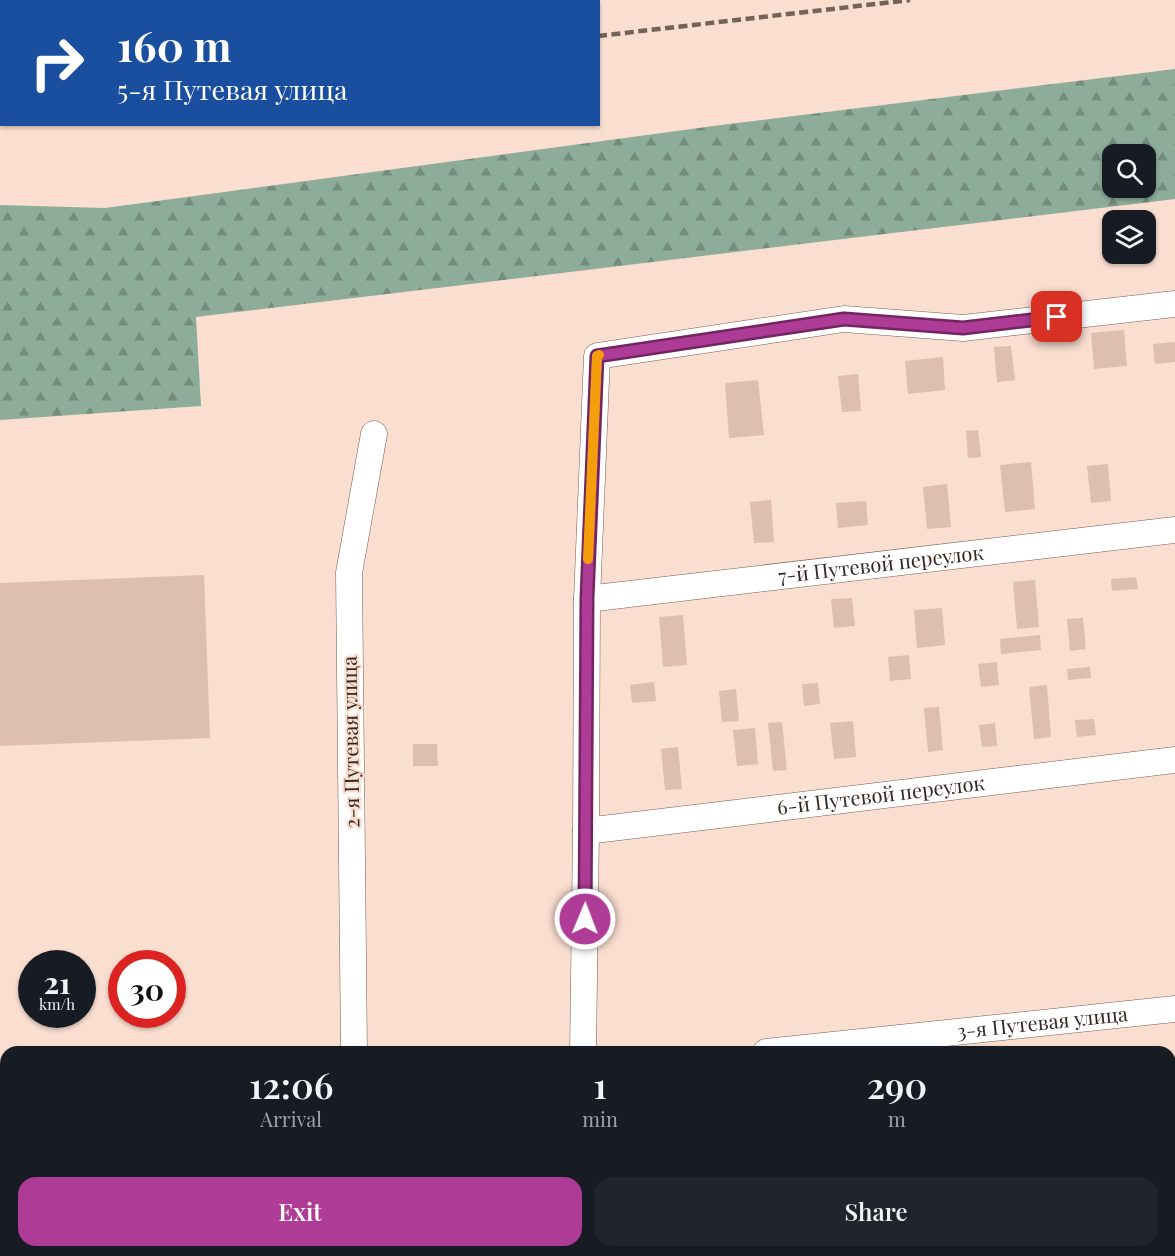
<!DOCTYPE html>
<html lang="en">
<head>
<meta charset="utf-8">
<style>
	body { margin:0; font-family:"Playfair Display",serif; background:#20242c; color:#f1f3f6; height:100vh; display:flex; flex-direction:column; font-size:22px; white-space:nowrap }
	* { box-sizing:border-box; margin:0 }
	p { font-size:20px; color:#9ea1a6 }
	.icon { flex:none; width:33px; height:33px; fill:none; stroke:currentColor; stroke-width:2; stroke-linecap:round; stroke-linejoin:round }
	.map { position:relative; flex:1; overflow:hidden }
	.details { position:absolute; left:0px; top:1046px; width:1176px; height:212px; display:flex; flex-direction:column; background:#171b24; border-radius:18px 18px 0 0; box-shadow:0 2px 4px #0004 }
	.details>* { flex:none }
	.top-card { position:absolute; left:0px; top:0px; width:600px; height:126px; box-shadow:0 2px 4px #0004; background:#1a4fa0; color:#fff; overflow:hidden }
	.fabs { position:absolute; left:1102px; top:144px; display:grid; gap:12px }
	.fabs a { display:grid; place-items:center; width:54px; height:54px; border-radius:12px; background:#171b24; box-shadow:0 2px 4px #0004; font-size:30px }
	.speed { position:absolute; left:18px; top:950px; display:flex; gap:12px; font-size:30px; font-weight:700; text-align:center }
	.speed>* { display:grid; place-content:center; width:78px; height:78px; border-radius:50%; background:#171b24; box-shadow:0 2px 4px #0004; line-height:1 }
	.speed small { font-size:15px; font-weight:400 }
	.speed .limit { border:9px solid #d22; background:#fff; color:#111 }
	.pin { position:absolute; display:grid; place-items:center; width:51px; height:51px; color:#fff; margin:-26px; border-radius:12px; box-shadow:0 3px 9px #0006 }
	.me { position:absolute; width:66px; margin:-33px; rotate:1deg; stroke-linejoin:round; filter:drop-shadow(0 0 4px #0008) }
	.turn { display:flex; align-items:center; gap:21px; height:126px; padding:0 18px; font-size:27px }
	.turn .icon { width:78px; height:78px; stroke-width:2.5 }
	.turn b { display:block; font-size:42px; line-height:51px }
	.eta { display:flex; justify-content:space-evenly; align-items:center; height:102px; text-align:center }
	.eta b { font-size:36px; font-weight:600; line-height:42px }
	.action { display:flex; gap:12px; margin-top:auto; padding:12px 18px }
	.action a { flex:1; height:69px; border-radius:18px; background:#ae3b95; color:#fff; font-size:24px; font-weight:600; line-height:69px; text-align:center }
	.action a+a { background:#20242c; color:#f1f3f6 }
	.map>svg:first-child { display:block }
	.forest { fill:url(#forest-firs); fill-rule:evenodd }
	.building { fill:#debeae }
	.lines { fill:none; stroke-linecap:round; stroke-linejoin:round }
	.street-casing { stroke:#755d51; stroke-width:27 }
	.street { stroke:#fff; stroke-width:26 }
	.rail { stroke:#73635b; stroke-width:4.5; stroke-dasharray:9 4.5; stroke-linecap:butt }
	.route-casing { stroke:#712661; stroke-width:15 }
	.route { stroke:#ae3b95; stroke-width:10 }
	.slow { stroke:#f59e0b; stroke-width:10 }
	.labels { text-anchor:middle; stroke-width:4.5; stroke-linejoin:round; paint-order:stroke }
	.street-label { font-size:20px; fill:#332823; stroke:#faded0 }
</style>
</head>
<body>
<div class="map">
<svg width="1175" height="1256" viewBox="0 0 1175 1256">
	<defs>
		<pattern id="forest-firs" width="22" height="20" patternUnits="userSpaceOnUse" patternTransform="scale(1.5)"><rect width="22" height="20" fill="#8dac99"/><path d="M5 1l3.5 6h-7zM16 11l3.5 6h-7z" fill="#748c7c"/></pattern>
	</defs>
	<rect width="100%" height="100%" fill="#faded0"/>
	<!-- forest -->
	<path class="forest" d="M0,0H409L396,2H2V50H0Z
		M1175,69V199L196,317L201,406L0,420V205L105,208L721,125ZM1113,154H1146V188H1113Z"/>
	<!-- building -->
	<path class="building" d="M1124,330L1127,366L1094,369L1091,333Z
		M1175,342V362L1155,364L1153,344Z
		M1011,346L1015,380L997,382L994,347Z
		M943,357L945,390L908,394L905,361Z
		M858,374L861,411L842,412L838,376Z
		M758,380L764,435L729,438L725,383Z
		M978,430L981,457L968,458L966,431Z
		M1031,462L1035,509L1005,512L1000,465Z
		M1108,464L1111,501L1091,503L1087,466Z
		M947,484L951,527L927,529L923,487Z
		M771,500L774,542L754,543L750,502Z
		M866,501L868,525L838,528L836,503Z
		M204,575L210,738L0,746V583Z
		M1136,577L1138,589L1112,591L1111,579Z
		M1035,580L1039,627L1017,629L1013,582Z
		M852,598L855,626L834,628L831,599Z
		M942,608L945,645L917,648L914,610Z
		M683,615L687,665L663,667L659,617Z
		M1083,618L1086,649L1070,651L1067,619Z
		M1040,635L1041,650L1001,654L1000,639Z
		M909,655L911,679L890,681L888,657Z
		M997,662L999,685L981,687L978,664Z
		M1090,667L1091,678L1068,680L1067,669Z
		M654,682L656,701L632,703L630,685Z
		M818,683L820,704L804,706L802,684Z
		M1047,685L1051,737L1034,739L1029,687Z
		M736,689L739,721L722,722L719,691Z
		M939,707L943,750L928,752L924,708Z
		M1094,719L1096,735L1077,737L1075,720Z
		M853,721L856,757L834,759L830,723Z
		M782,722L787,770L773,771L768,723Z
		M995,723L997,746L982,747L979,725Z
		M755,728L758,764L737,766L733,730Z
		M413,744H437L438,766H413Z
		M678,747L682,789L665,790L661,749Z
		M514,1251H560V1256H514Z
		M626,1251H672L673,1256H626Z"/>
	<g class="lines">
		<!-- street casing -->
		<g class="street-casing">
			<g id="street">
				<path id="s1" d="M587,599L1175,530"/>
				<path id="s2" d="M586,831L1175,760"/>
				<path d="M354,1052L349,573L374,434"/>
				<path d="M583,1052L586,831L587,599L597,356L844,319L963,328L1175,304"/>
				<path id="s3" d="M766,1052L1175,1009"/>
				<path d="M584,1251V1256"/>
				<path d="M292,1256L294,1251"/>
			</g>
		</g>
		<!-- street -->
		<use href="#street" class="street"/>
		<!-- rail -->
		<path class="rail" d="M598,36L910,0
			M0,104H2"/>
	</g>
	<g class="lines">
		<!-- route casing -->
		<g class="route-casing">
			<path id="route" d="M585,919L587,598L597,356L844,319L963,328L1057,317"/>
		</g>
		<!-- route -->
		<use href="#route" class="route"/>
		<!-- slow -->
		<path class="slow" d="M588,559L597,356L599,355"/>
	</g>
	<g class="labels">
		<!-- street labels -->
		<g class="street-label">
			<text dy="7" stroke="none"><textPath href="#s1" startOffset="296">7-й Путевой переулок</textPath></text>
			<text transform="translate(351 742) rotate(-91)" y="7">2-я Путевая улица</text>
			<text dy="7" stroke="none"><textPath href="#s2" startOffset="297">6-й Путевой переулок</textPath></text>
			<text dy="7" stroke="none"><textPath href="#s3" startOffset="278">3-я Путевая улица</textPath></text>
		</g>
	</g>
</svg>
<div class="fabs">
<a><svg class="icon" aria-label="search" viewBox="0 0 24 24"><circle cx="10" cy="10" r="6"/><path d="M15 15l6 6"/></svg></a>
<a><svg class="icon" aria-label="layers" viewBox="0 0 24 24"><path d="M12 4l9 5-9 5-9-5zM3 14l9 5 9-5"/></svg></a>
</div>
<div class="speed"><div>21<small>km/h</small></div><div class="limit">30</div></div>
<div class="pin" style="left:1057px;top:317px;background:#d93025"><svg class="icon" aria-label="arrive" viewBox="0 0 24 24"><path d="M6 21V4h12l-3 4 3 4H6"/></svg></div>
<svg class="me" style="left:585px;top:919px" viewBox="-20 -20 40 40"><circle r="17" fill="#ae3b95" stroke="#fff" stroke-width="3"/><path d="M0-11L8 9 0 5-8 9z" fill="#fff"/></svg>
<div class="top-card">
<div class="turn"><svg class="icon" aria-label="right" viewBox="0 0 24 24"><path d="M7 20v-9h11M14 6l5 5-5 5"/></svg><div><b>160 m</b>5-я Путевая улица</div></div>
</div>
<section class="details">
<div class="eta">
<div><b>12:06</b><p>Arrival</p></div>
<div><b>1</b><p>min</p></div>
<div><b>290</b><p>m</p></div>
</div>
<div class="action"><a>Exit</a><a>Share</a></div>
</section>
</div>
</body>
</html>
